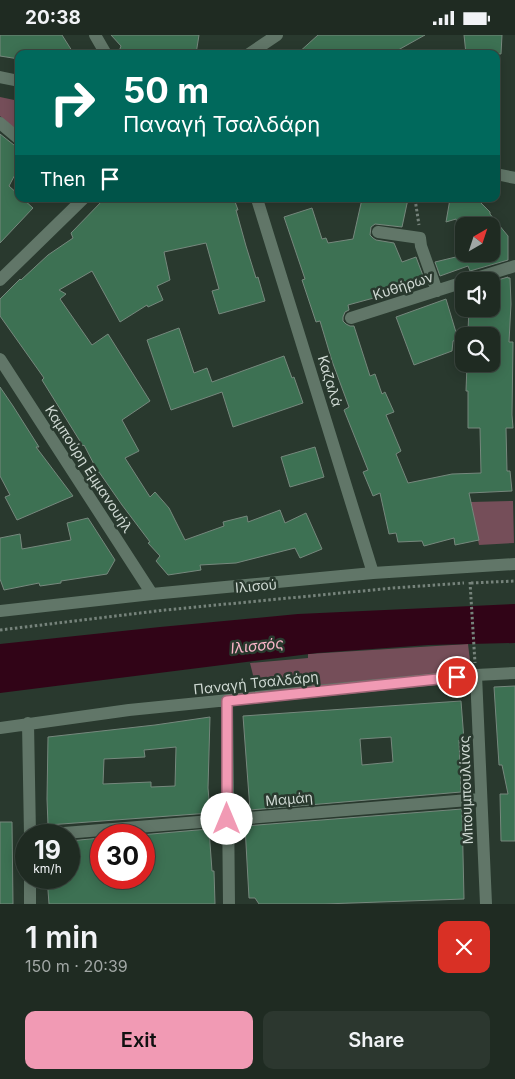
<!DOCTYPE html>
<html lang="en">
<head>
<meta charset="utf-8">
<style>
	body { margin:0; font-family:Inter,sans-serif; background:#2c372f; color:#f1f3f6; height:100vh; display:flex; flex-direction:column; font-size:19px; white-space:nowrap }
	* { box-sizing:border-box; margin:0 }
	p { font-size:16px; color:#a1a7a5 }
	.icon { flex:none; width:28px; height:28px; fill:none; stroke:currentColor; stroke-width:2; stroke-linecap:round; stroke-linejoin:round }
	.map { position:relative; height:869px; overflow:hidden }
	.sheet { display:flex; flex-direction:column; background:#1f2b22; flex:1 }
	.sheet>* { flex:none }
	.top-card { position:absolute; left:15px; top:15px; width:485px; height:152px; border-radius:10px; box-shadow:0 2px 12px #0003,0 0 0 1px #3c4740; background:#00695c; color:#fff; overflow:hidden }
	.needle { width:32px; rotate:39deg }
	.buttons { position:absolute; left:455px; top:182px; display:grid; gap:10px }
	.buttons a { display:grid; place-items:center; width:45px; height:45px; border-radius:10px; background:#1f2b22; box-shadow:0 2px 12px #0003,0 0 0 1px #3c4740; font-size:25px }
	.speed { position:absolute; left:15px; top:789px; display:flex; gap:10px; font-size:25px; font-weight:700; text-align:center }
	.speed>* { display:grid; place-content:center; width:65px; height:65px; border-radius:50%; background:#1f2b22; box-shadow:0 2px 12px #0003,0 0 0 1px #3c4740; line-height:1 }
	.speed small { font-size:12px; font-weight:400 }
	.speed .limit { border:8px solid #d22; background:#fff; color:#111 }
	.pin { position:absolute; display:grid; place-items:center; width:42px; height:42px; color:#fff; margin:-21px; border:2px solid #fff; border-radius:50%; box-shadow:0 1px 5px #0007 }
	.me { position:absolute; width:55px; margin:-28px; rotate:0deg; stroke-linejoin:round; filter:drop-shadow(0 0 4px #0008) }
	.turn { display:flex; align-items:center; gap:18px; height:105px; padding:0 25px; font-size:22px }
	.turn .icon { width:65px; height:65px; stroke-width:2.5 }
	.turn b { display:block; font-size:35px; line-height:42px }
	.then { display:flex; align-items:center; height:48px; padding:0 25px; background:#0003; gap:10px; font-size:19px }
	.round { display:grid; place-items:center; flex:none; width:52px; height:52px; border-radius:10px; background:#2c372f }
	.headline { display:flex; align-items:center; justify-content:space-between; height:85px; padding:0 25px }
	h1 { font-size:30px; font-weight:600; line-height:38px }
	.primary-button { display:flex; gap:10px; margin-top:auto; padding:10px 25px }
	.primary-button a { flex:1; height:58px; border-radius:10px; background:#f19ab4; color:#111; font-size:20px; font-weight:600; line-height:58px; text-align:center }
	.primary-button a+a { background:#2c372f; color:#f1f3f6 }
	.status { display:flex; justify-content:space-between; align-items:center; height:35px; padding:0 25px; background:#1f2b22; direction:ltr }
	.status svg { height:14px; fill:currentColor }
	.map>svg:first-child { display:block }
	.green { fill:#754e59 }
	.water { fill:#310417 }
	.building { fill:#3d7153; stroke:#76887d; fill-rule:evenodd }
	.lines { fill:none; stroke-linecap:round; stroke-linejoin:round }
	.path { stroke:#76837b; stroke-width:3; stroke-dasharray:2.5 2.5; stroke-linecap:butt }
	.minor { stroke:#617668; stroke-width:12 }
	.route-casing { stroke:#9d6475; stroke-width:12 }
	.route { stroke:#f19ab4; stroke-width:9 }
	.labels { text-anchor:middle; stroke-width:5; stroke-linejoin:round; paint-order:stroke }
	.street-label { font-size:14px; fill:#cfd9d3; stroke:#29392e }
	.water-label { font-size:15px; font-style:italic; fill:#fbb6ca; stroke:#29392e }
</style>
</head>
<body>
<div class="status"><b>20:38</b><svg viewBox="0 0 49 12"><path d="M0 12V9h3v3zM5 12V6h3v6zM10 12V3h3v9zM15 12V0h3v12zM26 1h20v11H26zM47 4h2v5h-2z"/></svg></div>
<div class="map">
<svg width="515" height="869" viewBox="0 0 515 869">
	<rect width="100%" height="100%" fill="#29392e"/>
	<!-- green -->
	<path class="green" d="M0,62L19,66V99L0,81Z
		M513,466L514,508L479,510L471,467Z
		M468,609L471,634L312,652L310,642L255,648L250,628L308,623V619Z"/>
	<!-- water -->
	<path class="water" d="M515,569V608L428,610L317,618L0,658V609L160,592L298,579Z"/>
	<!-- building -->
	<path class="building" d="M0,0H62L74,19H19V24L0,21Z
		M111,0H199L196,19H118L121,11Z
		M318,0H425L391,19H297Z
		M464,0H502L501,19H466Z
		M0,99L14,110L19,112V132L9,151L19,160V164H23L33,173L0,208Z
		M104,164H234L238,175H236L246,211L256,243L258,242L265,266L219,279L212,256L219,254L206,208L164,217L170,245L157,251L163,265L148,272L147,270L120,287L92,236L59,255L66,259L60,264L92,310L108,299L150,366L122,385L139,416L125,423L150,462L155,457L169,473L185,505L224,491L223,487L247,481L248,487L280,475L285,488L306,478L322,514L300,523L295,513L236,528L200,530L201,535L168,540L156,526L160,521L148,508L150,507L122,470L99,437H98L84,410L83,411L42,345L44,343L0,281V264L20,244L21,245L48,220L73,203L71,198Z
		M362,164H408L402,192L375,189L371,192L370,200L373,203L376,205L394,208L402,227L416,222L425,246L392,258L348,270L349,275L345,277L343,282V286L346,289L350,291H354L370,341L375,339L382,359L385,357L394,377L386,380L401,416L396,419L408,448L452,439L481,438L480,393H468V356H466L467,329H491V297L468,296L469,274H491V247L508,242V243H510L511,269L509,307H513L512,380L513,393H506L507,436H510L512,456L469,458L479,505L455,510L454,503L424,511L422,506L398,507L396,498L389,499L380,458L373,461L363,437L368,435L344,375L349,372L332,326L320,286L316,287L302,245L305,244L284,182L312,173L322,204L326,203L328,208L353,204Z
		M450,164H477L490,177V179L508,201V225L470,236L468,231L440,241L435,227L464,220V219H491V191H458L456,184L446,187Z
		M446,264L458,304L453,306L452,316L414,330L396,282Z
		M179,293L194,338L207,333L212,347L284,321L292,343L294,342L303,368L233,392L222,357L171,375L147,305Z
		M0,352L13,371L39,412H36L73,461L17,485L5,462L10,460L0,441Z
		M315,412L324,442L290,452L281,422Z
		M88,483L115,525L107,539L61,546V548L40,551L39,548L4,555L0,544V503L20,499L22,514L71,505L67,488Z
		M515,651V806H501L500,759H508L502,730H499L494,652Z
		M461,666L464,705H459L461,757L250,775L243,681ZM391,702L393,727L362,730L360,704Z
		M210,682L208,753L210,778L48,790L47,764L48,702L155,690ZM176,712L175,751L151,752V747L103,749L104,724L145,722L144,715Z
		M462,774L464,864L324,869H259L255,863H249L245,791Z
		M0,787H12L13,869H0Z
		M209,794L212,836H214L215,869H49L47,842H69V806L101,803V846L144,844V800H140Z"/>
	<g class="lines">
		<!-- path -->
		<path class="path" d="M415,164L419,190
			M470,547L475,628
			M471,548L515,546
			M0,595L165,575L393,553L464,548"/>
		<!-- minor -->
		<path class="minor" d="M95,0L106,19
			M249,19L277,0
			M0,42L19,46
			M0,88L19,104
			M496,139L515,143
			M257,164L373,538
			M378,197L420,203L421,211L437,256
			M0,245L83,164
			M467,246L515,231
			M351,283L464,247
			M0,324L152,559
			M0,576L152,559L373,538L515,529
			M476,640L486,869
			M227,666L229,869
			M28,688L30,800
			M0,693L129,675L476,640L515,638
			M40,800L481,764
			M30,869V842"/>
	</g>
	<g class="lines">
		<!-- route casing -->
		<g class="route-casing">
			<path id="route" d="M227,784V666L457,642"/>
		</g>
		<!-- route -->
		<use href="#route" class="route"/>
	</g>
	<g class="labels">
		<!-- street labels -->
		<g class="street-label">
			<text transform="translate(403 251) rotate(-18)" y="5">Κυθήρων</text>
			<text transform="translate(330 346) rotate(73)" y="5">Καζαλά</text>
			<text transform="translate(89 434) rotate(57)" y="5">Καμπούρη Εμμανουήλ</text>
			<text transform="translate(256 551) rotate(-5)" y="5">Ιλισού</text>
			<text transform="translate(256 648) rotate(-6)" y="5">Παναγή Τσαλδάρη</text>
			<text transform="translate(466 755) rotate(-92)" y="5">Μπουμπουλίνας</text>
			<text transform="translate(289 764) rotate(-5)" y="5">Μαμάη</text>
		</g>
		<!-- water labels -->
		<g class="water-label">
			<text transform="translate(257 611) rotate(-6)" y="5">Ιλισσός</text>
		</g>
	</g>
</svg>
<div class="buttons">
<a><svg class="needle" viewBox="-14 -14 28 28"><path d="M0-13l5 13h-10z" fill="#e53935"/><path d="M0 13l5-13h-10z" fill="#a1a7a5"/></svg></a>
<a><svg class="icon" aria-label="sound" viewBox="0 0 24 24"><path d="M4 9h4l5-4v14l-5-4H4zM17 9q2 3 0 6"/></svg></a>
<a><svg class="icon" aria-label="search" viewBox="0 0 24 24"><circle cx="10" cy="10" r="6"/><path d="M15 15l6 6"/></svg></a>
</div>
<div class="speed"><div>19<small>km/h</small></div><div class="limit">30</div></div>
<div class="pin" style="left:457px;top:642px;background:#d93025"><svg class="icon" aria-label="arrive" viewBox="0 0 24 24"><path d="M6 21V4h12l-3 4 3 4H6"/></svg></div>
<svg class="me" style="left:227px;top:784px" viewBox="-20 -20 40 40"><circle r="19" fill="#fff"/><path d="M0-13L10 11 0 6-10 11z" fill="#f19ab4"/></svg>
<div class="top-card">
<div class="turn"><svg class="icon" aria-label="right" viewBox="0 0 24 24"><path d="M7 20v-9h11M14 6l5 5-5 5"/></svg><div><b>50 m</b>Παναγή Τσαλδάρη</div></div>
<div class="then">Then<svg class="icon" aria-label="arrive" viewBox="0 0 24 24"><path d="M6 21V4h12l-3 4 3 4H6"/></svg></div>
</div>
</div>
<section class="sheet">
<div class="headline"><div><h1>1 min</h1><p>150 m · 20:39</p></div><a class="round" style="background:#d93025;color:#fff"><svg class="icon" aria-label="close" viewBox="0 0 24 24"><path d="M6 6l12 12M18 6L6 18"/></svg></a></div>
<div class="primary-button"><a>Exit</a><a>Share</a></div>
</section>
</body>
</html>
